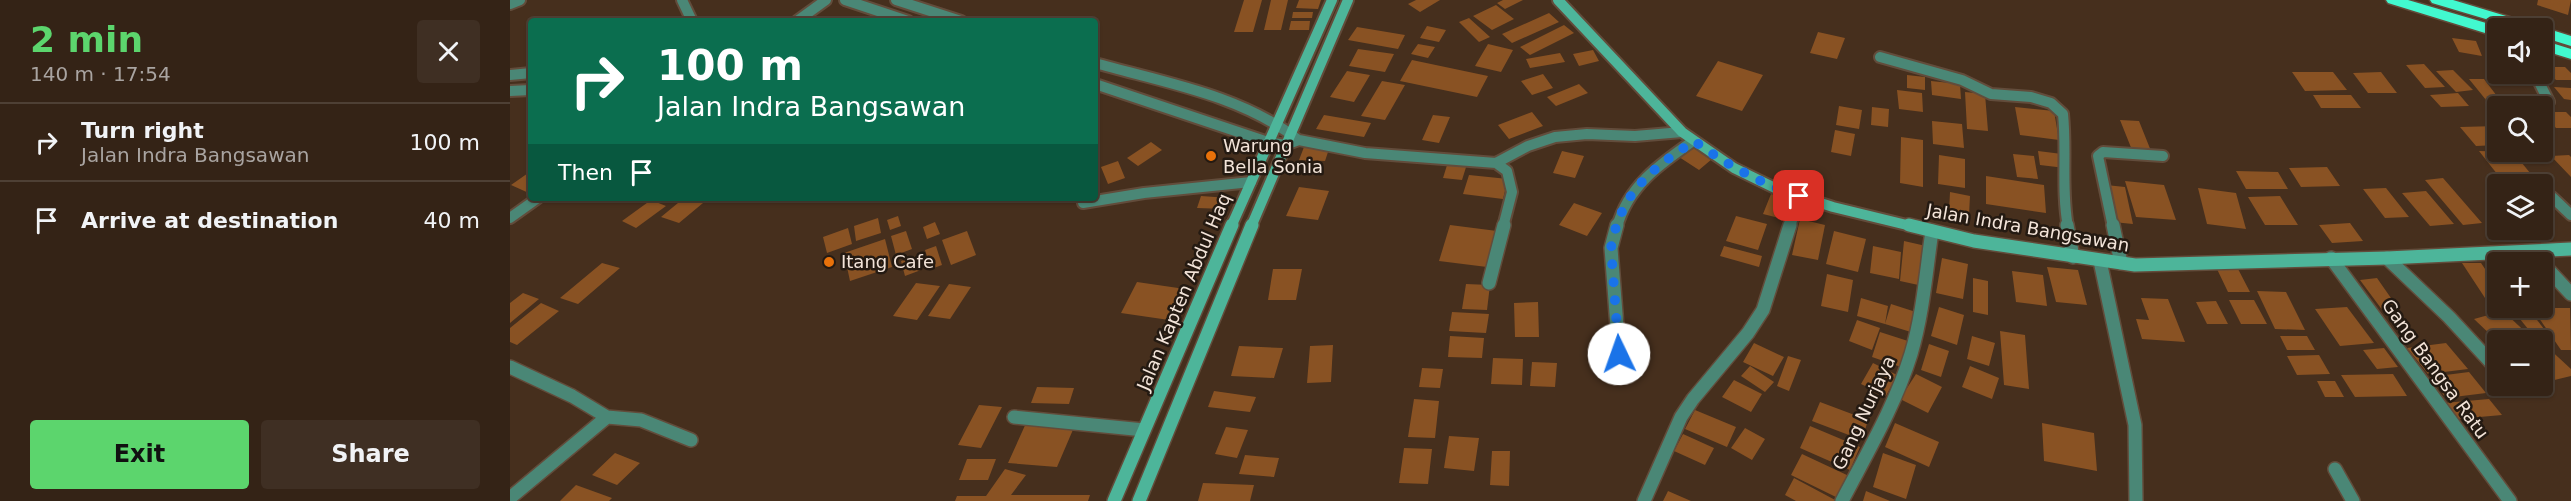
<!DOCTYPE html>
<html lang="en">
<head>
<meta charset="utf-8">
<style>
	body { margin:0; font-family:"DejaVu Sans",sans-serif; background:#3f2f23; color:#f1f3f6; height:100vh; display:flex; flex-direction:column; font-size:22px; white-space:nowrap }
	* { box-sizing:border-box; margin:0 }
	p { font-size:20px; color:#a9a4a1 }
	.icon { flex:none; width:33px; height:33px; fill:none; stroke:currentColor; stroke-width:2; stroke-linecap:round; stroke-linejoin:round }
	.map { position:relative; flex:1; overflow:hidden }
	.side { display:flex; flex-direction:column; background:#342316; width:510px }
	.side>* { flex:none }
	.top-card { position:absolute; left:18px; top:18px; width:570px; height:183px; border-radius:6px; box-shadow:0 2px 4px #0004,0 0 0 2px #4e4035; background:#0b6e4f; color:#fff; overflow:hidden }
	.tools { position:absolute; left:1977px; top:18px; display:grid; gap:12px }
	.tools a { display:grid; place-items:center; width:66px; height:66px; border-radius:6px; background:#342316; box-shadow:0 2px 4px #0004,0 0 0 2px #4e4035; font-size:30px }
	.pin { position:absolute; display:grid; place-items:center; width:51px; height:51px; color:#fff; margin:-26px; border-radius:12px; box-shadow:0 3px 9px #0006 }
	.me { position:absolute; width:66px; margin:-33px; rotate:357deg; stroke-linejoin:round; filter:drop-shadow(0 0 4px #0008) }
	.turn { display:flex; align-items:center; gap:21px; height:126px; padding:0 30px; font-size:27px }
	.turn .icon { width:78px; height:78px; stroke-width:2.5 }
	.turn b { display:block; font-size:42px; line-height:51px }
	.then { display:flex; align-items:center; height:57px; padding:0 30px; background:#0003; gap:12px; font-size:22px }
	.round { display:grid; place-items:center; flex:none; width:63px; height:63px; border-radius:6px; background:#3f2f23 }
	.head { display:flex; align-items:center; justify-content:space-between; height:102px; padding:0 30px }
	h1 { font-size:36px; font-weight:700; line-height:45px; color:#5cd56d }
	.primary-button { display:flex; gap:12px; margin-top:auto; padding:12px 30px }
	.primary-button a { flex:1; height:69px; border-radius:6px; background:#5cd56d; color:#111; font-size:24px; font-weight:700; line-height:69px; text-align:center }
	.primary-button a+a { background:#3f2f23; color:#f1f3f6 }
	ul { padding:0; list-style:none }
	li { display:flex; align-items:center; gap:18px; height:78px; padding:0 30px; border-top:2px solid #4e4035 }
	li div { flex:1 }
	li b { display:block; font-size:22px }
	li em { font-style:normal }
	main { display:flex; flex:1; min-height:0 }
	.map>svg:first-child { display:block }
	.building { fill:#895223 }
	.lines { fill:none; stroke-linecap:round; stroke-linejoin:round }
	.lane-far1-casing { stroke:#624c3b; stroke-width:14 }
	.lane-casing { stroke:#624c3b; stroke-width:16 }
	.street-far1-casing { stroke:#624c3b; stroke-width:14 }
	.street-casing { stroke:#624c3b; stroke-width:16 }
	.secondary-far1-casing { stroke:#624c3b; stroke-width:14 }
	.secondary-casing { stroke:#624c3b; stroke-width:16 }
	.highway-casing { stroke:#624c3b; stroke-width:3 }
	.lane-far1 { stroke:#4a8776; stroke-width:10 }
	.lane { stroke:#4a8776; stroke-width:13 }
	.street-far1 { stroke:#4a8776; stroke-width:10 }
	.street { stroke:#4a8776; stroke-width:13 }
	.secondary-far1 { stroke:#4db59a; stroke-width:10 }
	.secondary { stroke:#4db59a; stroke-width:13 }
	.highway { fill:#42f9cf; fill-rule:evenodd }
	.route { stroke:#1a73e8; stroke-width:10; stroke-dasharray:0 18 }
	.food-dot { fill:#e8710a; stroke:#241a12; stroke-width:2 }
	.labels { text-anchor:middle; stroke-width:5; stroke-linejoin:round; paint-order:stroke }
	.poi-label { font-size:18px; fill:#f3e4d9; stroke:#241a12; text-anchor:start }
	.street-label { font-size:18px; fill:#f3e4d9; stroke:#241a12 }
</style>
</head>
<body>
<main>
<section class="side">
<div class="head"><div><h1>2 min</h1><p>140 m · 17:54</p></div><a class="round"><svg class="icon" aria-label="close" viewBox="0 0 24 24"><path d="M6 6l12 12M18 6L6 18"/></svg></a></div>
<ul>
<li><svg class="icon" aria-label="right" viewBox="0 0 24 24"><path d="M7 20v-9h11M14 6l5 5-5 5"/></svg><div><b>Turn right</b><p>Jalan Indra Bangsawan</p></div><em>100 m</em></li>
<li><svg class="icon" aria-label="arrive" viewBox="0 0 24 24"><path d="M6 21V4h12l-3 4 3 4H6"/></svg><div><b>Arrive at destination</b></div><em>40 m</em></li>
</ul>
<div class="primary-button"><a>Exit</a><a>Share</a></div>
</section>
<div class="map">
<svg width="2061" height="501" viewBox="0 0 2061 501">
	<rect width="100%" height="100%" fill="#462f1d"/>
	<!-- building -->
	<path class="building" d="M734,0H752L743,32H724Z
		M761,0H778L771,30H754Z
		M789,0H811L808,9L786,8Z
		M906,0H930L910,12L898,4Z
		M993,0H1013L995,9L987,3Z
		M2028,0H2061L2058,15L2027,5Z
		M986,5L1004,19L982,30L963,16Z
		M783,12H803L802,18H782Z
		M1039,13L1049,22L1002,43L992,34Z
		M959,18L980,37L969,42L949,22Z
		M781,21H800L799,30H779Z
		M1054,25L1064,33L1020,55L1010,47Z
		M917,26L936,30L929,42L910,38Z
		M847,27L895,35L888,49L838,40Z
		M1308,32L1335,38L1327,59L1300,53Z
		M1942,38L1966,41L1972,56L1949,52Z
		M1978,42L1988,44V56H1983Z
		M908,44L925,47L918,58L901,54Z
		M978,44L1003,50L991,72L965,66Z
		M848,49L884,54L875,72L839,66Z
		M1083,50L1089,61L1069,66L1063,54Z
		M1050,53L1055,62L1020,68L1016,59Z
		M902,60L978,76L967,97L890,81Z
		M1208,61L1253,75L1232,111L1186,96Z
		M1914,64L1935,87L1915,88L1896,65Z
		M2033,67H2055L2061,73V80H2046Z
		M1943,70L1963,90L1946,92L1926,71Z
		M837,71L860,75L844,102L820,97Z
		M1782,72H1823L1837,90L1795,91Z
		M1871,72L1887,93H1858L1843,73Z
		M1033,74L1043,88L1022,95L1011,81Z
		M1988,74H2012L2020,81L1996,82Z
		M1397,75L1415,77V90L1397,88Z
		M1959,79H1974L1990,100H1976Z
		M872,81L895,85L875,120L851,116Z
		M1421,81L1450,84L1451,99L1422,95Z
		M1069,84L1078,93L1046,106L1037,97Z
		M2044,87L2061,88V100L2054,99Z
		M1387,90L1412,93L1413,112L1389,109Z
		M1455,92L1475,94L1478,131L1457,129Z
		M1948,93L1959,106L1931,107L1920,95Z
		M1803,95H1841L1851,108H1811Z
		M1329,106L1352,110L1349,129L1326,125Z
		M1362,107L1379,109L1378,127L1361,125Z
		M1505,107L1544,111L1549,140L1510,135Z
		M1022,112L1033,126L999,139L988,125Z
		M2032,112H2056L2061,117V128H2046Z
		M814,115L861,123L854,137L806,129Z
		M923,115L940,117L929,143L912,140Z
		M1610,120L1629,121L1641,151L1622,150Z
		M1422,121L1452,124L1454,148L1423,144Z
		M1988,126V145L1966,146L1950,127Z
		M1325,130L1345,134L1341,156L1321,152Z
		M1391,137L1413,140V187L1390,183Z
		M641,142L652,150L628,166L617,158Z
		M794,147L819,149L815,161L789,160Z
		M1182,147L1202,159L1189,170L1169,157Z
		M1052,151L1074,156L1065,178L1043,173Z
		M1528,151L1552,154L1555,168L1530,165Z
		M1969,151L2003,152L2029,184H1995Z
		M1503,154L1524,156L1528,179L1507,177Z
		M1429,155L1455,159V188L1428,184Z
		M2059,155L2061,157V177L2041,156Z
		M608,161L615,178L598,184L591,167Z
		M938,162L957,164L952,180L933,178Z
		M1817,167L1830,186L1791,187L1779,168Z
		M21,171V194L1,185Z
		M1726,171L1768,172L1778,189H1736Z
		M959,175L998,179L993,199L953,194Z
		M1476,176L1534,185L1536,213L1476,204Z
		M1933,178L1972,223L1953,225L1915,180Z
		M1615,181L1654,185L1666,220L1626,217Z
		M1596,185L1615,187L1623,224L1603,222Z
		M789,187L819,191L808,220L776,216Z
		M1688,188L1726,193L1736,229L1697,224Z
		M1876,188L1899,217L1875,218L1853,189Z
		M1916,191L1944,224L1920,226L1892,193Z
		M1440,192L1460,196L1459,215L1439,212Z
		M1261,194L1280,200L1273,219L1253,214Z
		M691,196L719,198L715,209L687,208Z
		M1770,196L1788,225H1755L1738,197Z
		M174,198H199L169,223L151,217Z
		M141,200L156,206L126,228L112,221Z
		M1064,203L1092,213L1077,236L1049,225Z
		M388,216L391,226L380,230L377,220Z
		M1226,216L1257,224L1248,250L1216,241Z
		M368,218L371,233L346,241L344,226Z
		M1290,219L1315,225L1308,260L1282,255Z
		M425,222L430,234L417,239L413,227Z
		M1840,223L1853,241L1822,243L1809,225Z
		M940,225L987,231L977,267L929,261Z
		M338,228L342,244L317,253L313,237Z
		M396,231L402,249L386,255L381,236Z
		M457,231L466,255L441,265L432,240Z
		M1324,231L1356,239L1348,272L1316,264Z
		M375,239L382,267L340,281L334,253Z
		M1394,241L1416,246L1413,286L1390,281Z
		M426,246L432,265L421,269L415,250Z
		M1214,246L1252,256L1249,267L1210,256Z
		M1363,246L1391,252L1389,279L1360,273Z
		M406,256L411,270L395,276L391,261Z
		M1432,258L1458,264L1453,299L1426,293Z
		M92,263L110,268L68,304L50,298Z
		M1952,263H1971L1988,288V298H1975Z
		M1537,267L1568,270L1577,305L1546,302Z
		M1706,267H1727L1740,292H1718Z
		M763,269H792L786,300H758Z
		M1502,271L1533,275L1537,306L1506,302Z
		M1317,274L1343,280L1338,312L1311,306Z
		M1463,278L1478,281V315L1463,312Z
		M1867,278L1890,311H1873L1850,280Z
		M627,282L675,289L659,320L611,313Z
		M406,283L430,286L407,320L383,316Z
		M439,284L461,287L440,319L418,316Z
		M956,284L980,285L977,310L952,309Z
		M1747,291L1776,292L1795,330L1765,329Z
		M13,293L29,299L0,323V303Z
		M1351,298L1378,306L1375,324L1347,316Z
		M1631,298L1658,299L1675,342L1632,339L1626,319L1639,320Z
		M1719,300H1744L1757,324H1731Z
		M1706,301L1718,324H1697L1686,302Z
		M1028,302L1029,337H1005L1004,303Z
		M31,303L49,311L7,345L0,342V328Z
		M1381,304L1409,313L1404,333L1375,324Z
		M1429,307L1454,315L1447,345L1421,336Z
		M1837,307L1864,343L1830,346L1805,309Z
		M2001,308H2018L2043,341L2027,340Z
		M2022,308H2060L2061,350H2051Z
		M1993,311L2024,340H1986L1964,319Z
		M942,312L979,314L976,333L939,331Z
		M1347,320L1370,328L1362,350L1339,341Z
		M1490,331L1515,335L1519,389L1494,385Z
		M1370,332L1398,341L1391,367L1362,357Z
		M940,336L974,338L972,358L938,357Z
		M1462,336L1485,343L1479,366L1457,359Z
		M1770,336H1797L1805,350H1777Z
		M1244,343L1274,357L1263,376L1233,362Z
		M1936,343L1958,369L1918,374L1897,348Z
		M1419,344L1439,351L1431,377L1411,370Z
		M823,345L821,382L797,383L800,346Z
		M2035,345L2061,369V376L2032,383V346Z
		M729,346L773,348L764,378L721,376Z
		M1874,348L1888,367L1867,369L1853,350Z
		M1809,355L1820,374L1787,375L1777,356Z
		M1278,356L1291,360L1279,391L1267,386Z
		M983,358L1013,359L1012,385L981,384Z
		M1022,362L1047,363L1045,387L1020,386Z
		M1363,363L1387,375L1376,396L1351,384Z
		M1240,366L1264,382L1255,392L1231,376Z
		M1460,366L1489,378L1482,399L1452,387Z
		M912,368L933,369L930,388L909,387Z
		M1959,372L1976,393L1936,398L1920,377Z
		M1406,374L1432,387L1418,413L1390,399Z
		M1883,374L1897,396L1845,397L1831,375Z
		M1224,380L1252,394L1241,412L1212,397Z
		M1807,381H1825L1834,397H1815Z
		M527,387L564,388L559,404L521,403Z
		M704,391L746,397L740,412L698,407Z
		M904,399L929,401L925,438L898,437Z
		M1979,399L1992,415L1947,419L1934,403Z
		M1310,402L1358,420L1352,440L1302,421Z
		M469,405L492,407L471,448L448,445Z
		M1185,410L1226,427L1217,447L1175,429Z
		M517,421L565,425L547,467L498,463Z
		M1385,423L1429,442L1419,467L1375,447Z
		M1532,423L1584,433L1587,471L1534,461Z
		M1300,426L1350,447L1340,470L1290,448Z
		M716,427L738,430L727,458L705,454Z
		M1235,428L1255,439L1242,460L1221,448Z
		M1173,434L1204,448L1195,465L1164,451Z
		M939,436L969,438L964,471L934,468Z
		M894,448L922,449L918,484L889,483Z
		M982,451H1000L999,486L980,485Z
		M105,453L130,463L107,485L82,475Z
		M1373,453L1406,465L1396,499L1363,487Z
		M1292,454L1339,476L1328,498L1281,475Z
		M735,455L769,458L764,477L729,474Z
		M457,459H486L478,480H449Z
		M495,469L516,475L501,495H580L578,501H445L447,496H476Z
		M1284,478L1327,501H1286L1275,495Z
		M693,483L744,485L740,501H688Z
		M66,485L102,498L99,501H50Z
		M1158,491L1181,501H1153Z
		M1356,491L1380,501H1353Z"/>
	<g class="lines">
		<!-- lane-far1 casing -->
		<g class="lane-far1-casing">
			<path id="lane-far1" d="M172,0L182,21
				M0,4L10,0
				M0,75L21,73
				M0,91L21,90
				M2032,194L2042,197L2061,215"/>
		</g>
		<!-- lane casing -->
		<g class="lane-casing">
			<path id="lane" d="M1877,258L1939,317L1988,370"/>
		</g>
		<!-- street-far1 casing -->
		<g class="street-far1-casing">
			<path id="street-far1" d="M335,0L398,21
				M386,0L451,21
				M287,21L316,0
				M1370,57L1452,80L1481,94L1521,97L1541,103L1553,114C1557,152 1551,190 1558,227
				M585,63C652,82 731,95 787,139
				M2025,74L2039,102
				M585,84L758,142L775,145L789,140L855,153L986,163L1018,146L1045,137L1077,134L1125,136L1172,132
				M986,163L997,171L1002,192L993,227
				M573,203L634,193L741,182
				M0,218L28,198
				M1107,227C1118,186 1150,164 1183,141
				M1280,227L1289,197
				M1603,227L1588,156L1593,152L1653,156"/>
		</g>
		<!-- street casing -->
		<g class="street-casing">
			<path id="street" d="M1107,225L1101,248L1109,353
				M1557,225L1563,257
				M1603,225L1611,263
				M1821,258L2000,501
				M1590,261L1625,425L1626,501
				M2032,263L2061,294
				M979,283L994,225
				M0,367L62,396L97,417L131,420L181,440
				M504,417L634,430
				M1825,469L1843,501
				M0,498L97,417
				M1134,501L1171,417L1183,399L1238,333L1253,310L1280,225
				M1332,501C1357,453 1385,406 1401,354C1413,314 1416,272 1422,231"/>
		</g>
		<!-- secondary-far1 casing -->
		<g class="secondary-far1-casing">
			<path id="secondary-far1" d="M1048,0L1172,132L1224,168L1267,189L1323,207L1405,227
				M721,227L822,0
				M741,227L838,0"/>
		</g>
		<!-- secondary casing -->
		<g class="secondary-casing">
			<path id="secondary" d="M1399,225L1464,241L1625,265L1877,258L2061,249
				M604,501L722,225
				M629,501L742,225"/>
		</g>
		<!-- highway casing -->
		<g class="highway-casing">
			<path id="highway" d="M1876,0H1898L1993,28H1988V37L1878,3Z
				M1920,0H1943L2026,25L2028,28L2032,27L2061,36V46L2032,37V28H2006L1922,3Z
				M2032,40L2061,49V59L2032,50Z"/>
		</g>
		<!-- lane-far1 -->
		<use href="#lane-far1" class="lane-far1"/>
		<!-- lane -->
		<use href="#lane" class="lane"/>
		<!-- street-far1 -->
		<use href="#street-far1" class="street-far1"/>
		<!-- street -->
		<use href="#street" class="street"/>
		<!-- secondary-far1 -->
		<use href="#secondary-far1" class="secondary-far1"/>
		<!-- secondary -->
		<use href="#secondary" class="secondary"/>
		<!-- highway -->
		<use href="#highway" class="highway"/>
	</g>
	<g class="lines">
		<!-- route -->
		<path class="route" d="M1109,354L1101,248C1111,192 1139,171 1184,141C1216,164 1251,184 1289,196"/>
	</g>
	<!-- markers -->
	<g class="food-dot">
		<circle cx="701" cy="156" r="6"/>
		<circle cx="319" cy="262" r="6"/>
	</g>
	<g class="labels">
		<!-- poi labels -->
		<g class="poi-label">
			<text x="713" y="152">Warung<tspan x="713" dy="21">Bella Sonia</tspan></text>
			<text x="331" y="268">Itang Cafe</text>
		</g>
		<!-- street labels -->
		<g class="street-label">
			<text transform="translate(1518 228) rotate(10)" y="6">Jalan Indra Bangsawan</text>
			<text transform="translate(674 292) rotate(-67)" y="6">Jalan Kapten Abdul Haq</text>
			<text transform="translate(1925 369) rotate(54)" y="6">Gang Bangsa Ratu</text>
			<text transform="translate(1354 413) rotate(-65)" y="6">Gang Nurjaya</text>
		</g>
	</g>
</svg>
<div class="tools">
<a><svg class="icon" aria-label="sound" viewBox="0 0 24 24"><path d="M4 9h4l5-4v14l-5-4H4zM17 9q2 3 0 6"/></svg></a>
<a><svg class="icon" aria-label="search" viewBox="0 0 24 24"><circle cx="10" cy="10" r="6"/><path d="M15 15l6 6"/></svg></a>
<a><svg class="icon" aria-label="layers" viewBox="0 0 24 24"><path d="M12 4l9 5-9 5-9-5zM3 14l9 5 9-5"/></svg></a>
<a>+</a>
<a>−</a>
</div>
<div class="pin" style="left:1289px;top:196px;background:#d93025"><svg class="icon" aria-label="arrive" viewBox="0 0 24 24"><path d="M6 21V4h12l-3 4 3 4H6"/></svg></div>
<svg class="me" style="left:1109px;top:354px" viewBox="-20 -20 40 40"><circle r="19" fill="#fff"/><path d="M0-13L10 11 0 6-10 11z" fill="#1a73e8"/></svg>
<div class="top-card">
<div class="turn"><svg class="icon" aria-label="right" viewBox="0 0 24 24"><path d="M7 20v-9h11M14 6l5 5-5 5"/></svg><div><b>100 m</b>Jalan Indra Bangsawan</div></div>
<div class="then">Then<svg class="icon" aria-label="arrive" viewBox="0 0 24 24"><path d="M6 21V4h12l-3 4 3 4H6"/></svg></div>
</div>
</div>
</main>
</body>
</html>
